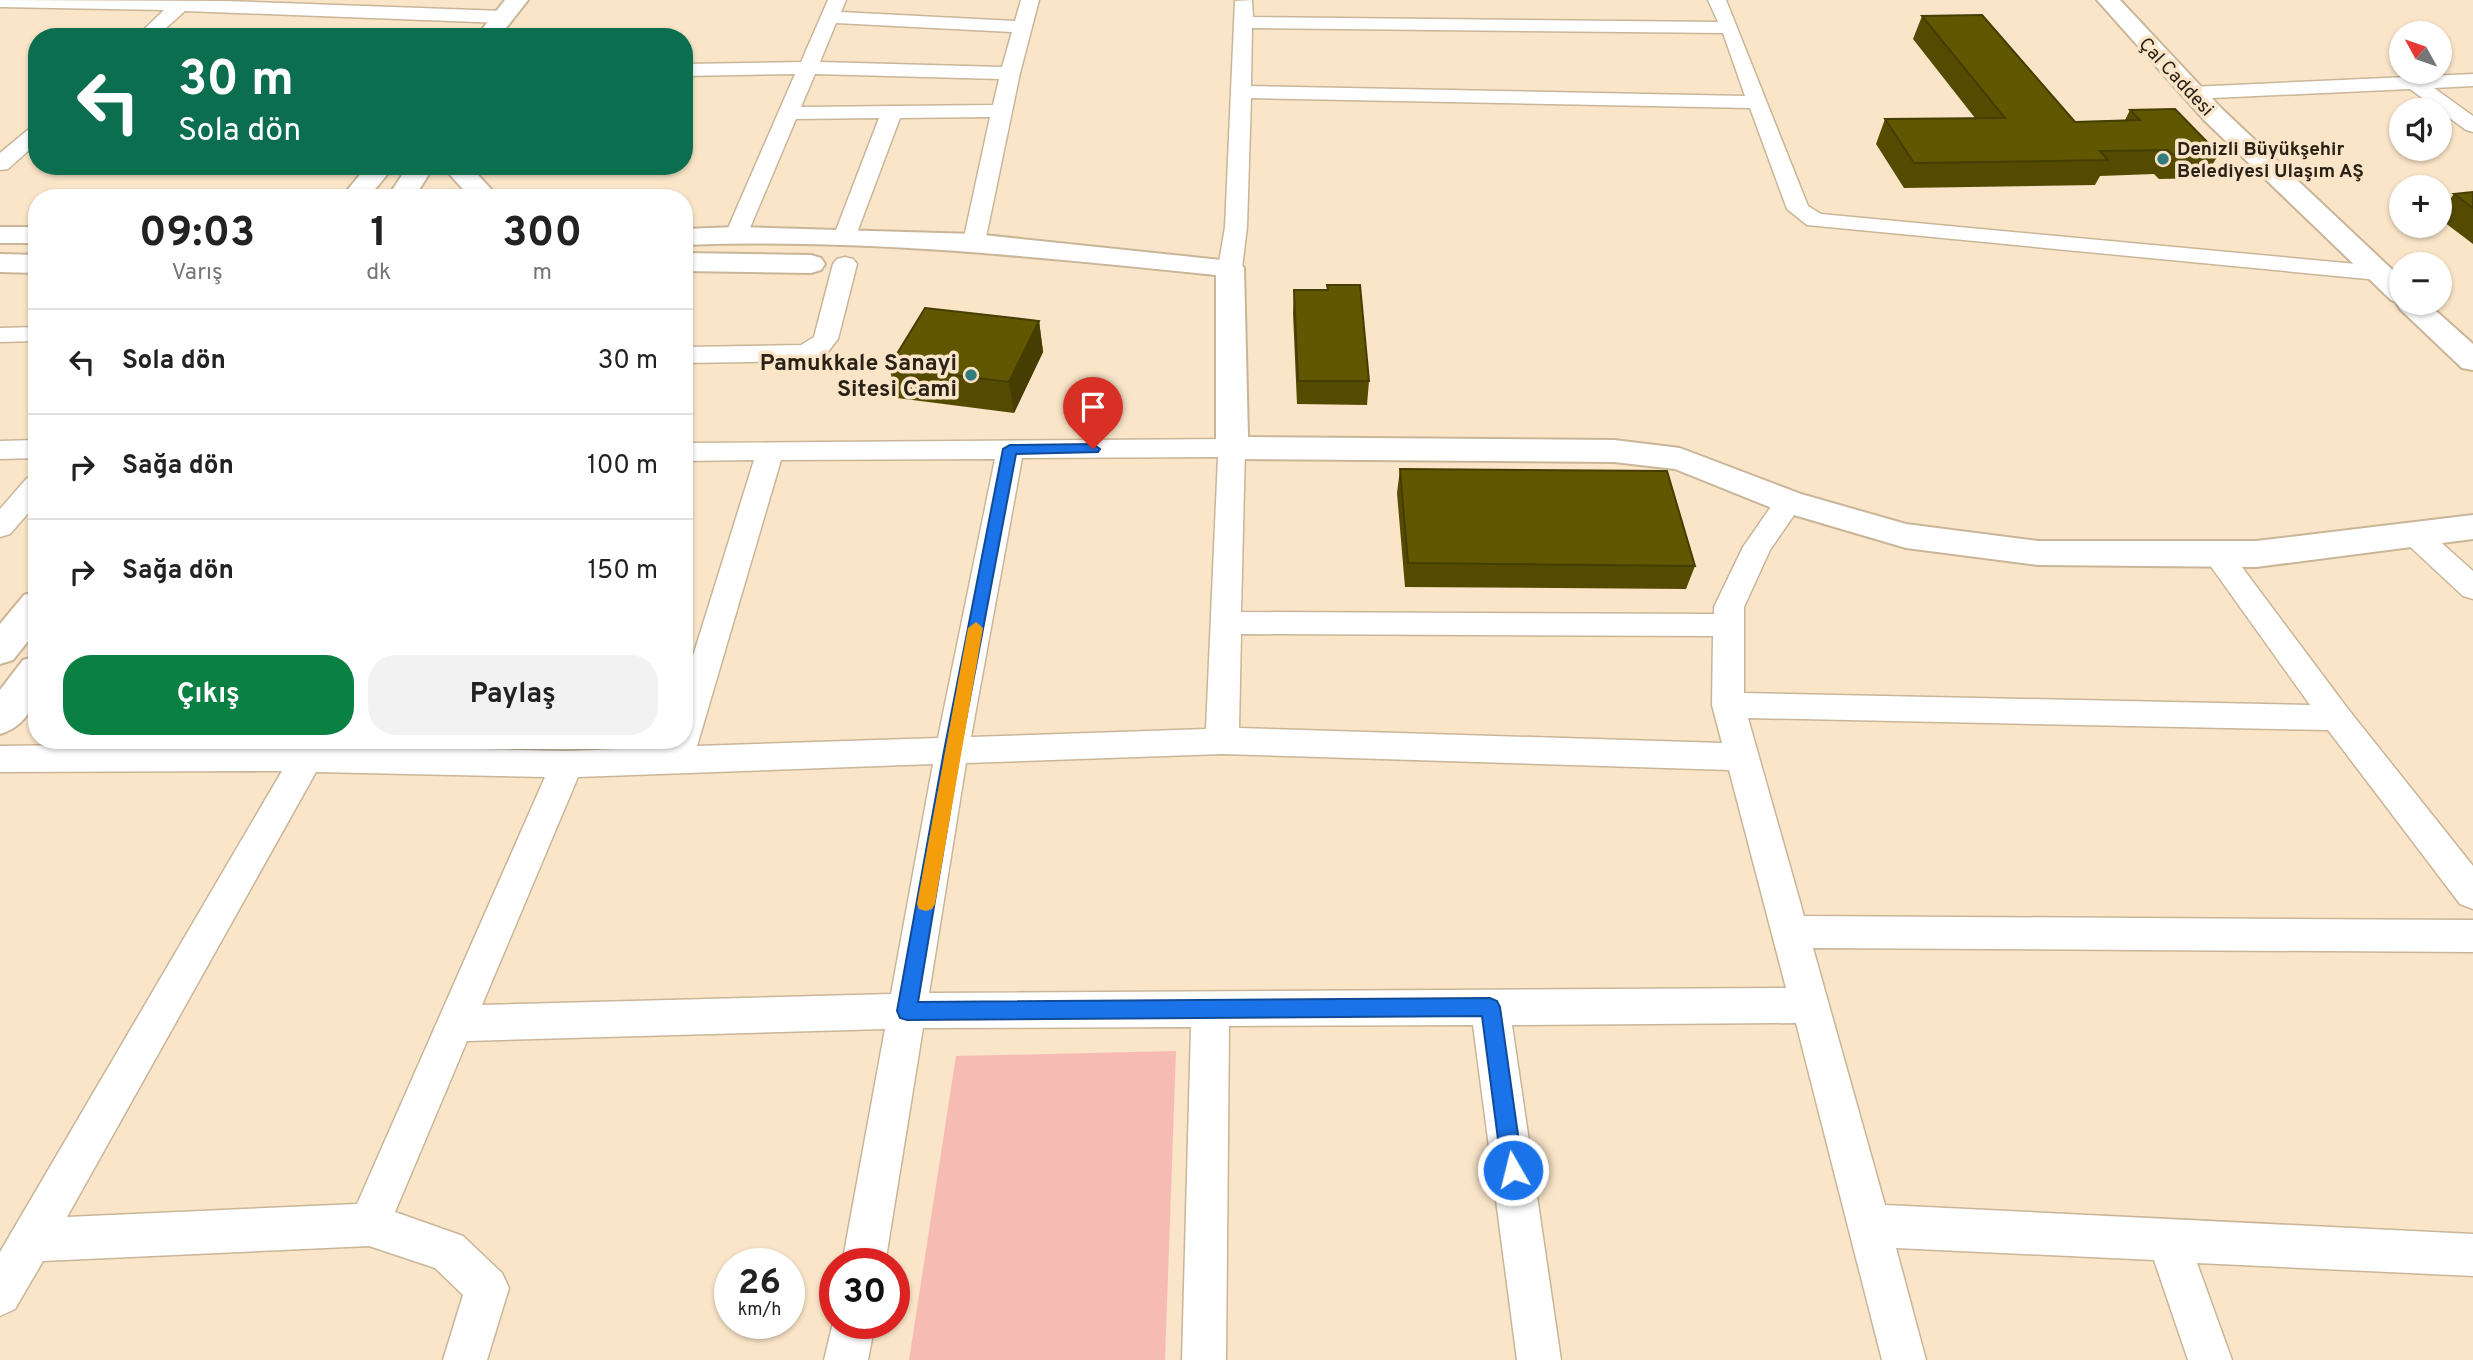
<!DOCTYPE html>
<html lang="tr">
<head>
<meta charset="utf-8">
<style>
	body { margin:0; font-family:Overpass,sans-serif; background:#f2f2f2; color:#222; height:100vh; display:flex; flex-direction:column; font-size:26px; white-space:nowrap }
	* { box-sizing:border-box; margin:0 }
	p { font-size:23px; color:#767676 }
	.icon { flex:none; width:38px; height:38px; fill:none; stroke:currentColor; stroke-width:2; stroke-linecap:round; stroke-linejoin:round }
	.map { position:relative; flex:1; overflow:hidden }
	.details { position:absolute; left:28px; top:189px; width:665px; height:560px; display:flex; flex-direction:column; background:#fff; border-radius:28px; box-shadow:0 2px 5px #0004 }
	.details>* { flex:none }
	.banner { position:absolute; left:28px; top:28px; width:665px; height:147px; border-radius:28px; box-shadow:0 2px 5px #0004; background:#0b6e4f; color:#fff; overflow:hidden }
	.needle { width:46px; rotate:310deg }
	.fabs { position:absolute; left:2389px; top:21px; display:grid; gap:14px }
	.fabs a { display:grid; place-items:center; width:63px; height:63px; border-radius:50%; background:#fff; box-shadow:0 2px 5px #0004; font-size:35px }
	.speed { position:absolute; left:714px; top:1248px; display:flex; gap:14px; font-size:35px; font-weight:700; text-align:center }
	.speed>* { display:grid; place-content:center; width:91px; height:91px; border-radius:50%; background:#fff; box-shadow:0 2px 5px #0004; line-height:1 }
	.speed small { font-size:18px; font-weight:400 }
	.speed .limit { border:10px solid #d22; background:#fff; color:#111 }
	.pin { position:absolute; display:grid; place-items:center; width:60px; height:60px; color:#fff; margin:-72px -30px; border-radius:50% 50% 50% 0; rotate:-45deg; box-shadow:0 0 7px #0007 }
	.pin .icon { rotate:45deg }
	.me { position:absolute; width:77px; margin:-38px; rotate:352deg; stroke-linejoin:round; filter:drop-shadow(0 0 5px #0008) }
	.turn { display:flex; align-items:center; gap:24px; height:147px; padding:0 35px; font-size:32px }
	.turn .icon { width:91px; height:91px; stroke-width:2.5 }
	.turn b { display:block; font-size:49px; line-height:60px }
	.eta { display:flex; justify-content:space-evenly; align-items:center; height:119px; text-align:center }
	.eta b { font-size:42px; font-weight:700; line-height:49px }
	.button { display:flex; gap:14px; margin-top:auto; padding:14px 35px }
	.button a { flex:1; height:80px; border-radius:28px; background:#0b8043; color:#fff; font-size:28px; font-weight:700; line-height:80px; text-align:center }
	.button a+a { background:#f2f2f2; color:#222 }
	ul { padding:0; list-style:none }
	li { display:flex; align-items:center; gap:21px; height:105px; padding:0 35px; border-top:2px solid #e0e0e0 }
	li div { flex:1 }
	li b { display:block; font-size:26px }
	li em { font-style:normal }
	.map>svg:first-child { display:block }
	.green { fill:#f6bcb3 }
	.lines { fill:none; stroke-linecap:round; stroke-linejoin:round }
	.street-casing { stroke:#c9b598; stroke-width:3 }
	.secondary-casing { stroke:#c9b598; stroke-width:4 }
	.street { fill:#fff; fill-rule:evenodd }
	.secondary { fill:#fff; fill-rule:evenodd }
	.wall { fill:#544b01 }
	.shaded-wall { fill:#453d01 }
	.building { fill:#625701; stroke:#453d01; stroke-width:2 }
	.route { fill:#1a73e8; stroke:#114b97; stroke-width:2 }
	.slow { fill:#f59e0b }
	.poi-dot { fill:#337c7d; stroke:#fae5c8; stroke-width:2.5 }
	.labels { text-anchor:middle; stroke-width:7; stroke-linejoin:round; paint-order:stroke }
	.far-street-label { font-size:19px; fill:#2a2217; stroke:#fae5c8 }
	.far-poi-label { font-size:19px; font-weight:bold; fill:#2a2217; stroke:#fae5c8; text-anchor:start }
	.poi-label { font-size:23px; font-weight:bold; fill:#2a2217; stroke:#fae5c8; text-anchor:end }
</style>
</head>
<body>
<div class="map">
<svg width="2473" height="1360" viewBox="0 0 2473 1360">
	<rect width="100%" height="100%" fill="#fae5c8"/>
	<!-- green -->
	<path class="green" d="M1176,1051L1165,1360H909L956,1056Z"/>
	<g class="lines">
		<!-- street casing -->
		<g class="street-casing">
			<path id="street" d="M0,0L225,1L503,11L512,17L503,23L185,11L156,37H136L164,10L0,7Z
				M828,0H846L841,12L1015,21L1021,0H1039L1020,73L985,242L982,247H966L963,242L990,117L900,118L855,238L852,243H836L833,238L879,118L796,119L747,235L744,240H728L725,235L795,74L684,76V64L801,62ZM836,23L1012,32L1002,67L820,62ZM815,74L999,79L993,105L801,107Z
				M1252,0L1253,17L1718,22L1708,0H1726L1808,206L1821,214L2378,266L2386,268L2390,273L2386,278L2378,280L1807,225L1787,209L1750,108L1251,98L1247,227L1242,268L1238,273H1222L1218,268L1225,227L1235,1ZM1252,28L1723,33L1745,96L1251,86Z
				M2473,74V86L2434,88L2473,116V132L2466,130L2410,89L2191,99L2184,97L2181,93L2184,89L2191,87Z
				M37,126V143L8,169L0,170V153L30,128Z
				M845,257L853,259L857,264L838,339L827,353L804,361L684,363V347L801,345L814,337L833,264L837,259Z
				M37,327V341L0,342V328Z
				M1232,439L1242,442L1245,448L1241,612L1714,614V607L1743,547L1779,495L1789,492L1799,495L1803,502L1770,550L1744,607V693L2310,705L2202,554L2207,547L2217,544L2227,547L2348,709L2473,866V909L2460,904L2328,730L1748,718L1804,916L2473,920V952L1813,948L1885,1205L2473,1234V1276L2197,1263L2232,1360H2188L2154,1260L1896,1248L1926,1360H1882L1796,1023L1512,1025L1561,1360H1517L1473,1025L1229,1026L1226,1360H1182L1191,1027L923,1028L885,1264H842L885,1029L467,1041L395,1212L463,1236L502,1273L509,1288L487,1360H443L463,1295L435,1268L369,1246L43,1261L15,1309L0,1316V1252L282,771L0,772V746L220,743L567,751L672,747L668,740H684V685L754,460L684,461V443ZM1218,457L1206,729L971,737L1022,458ZM995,459L938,738L697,746L781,460ZM1241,634L1713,636L1712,705L1722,743L1239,728ZM1222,754L1729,770L1786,988L929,993L966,763ZM933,764L891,994L482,1005L578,777ZM316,772L545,777L357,1204L67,1217Z
				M37,440V458L0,459V441Z
				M37,476V503L10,534L0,537V509L27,478Z
				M2415,525L2425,528L2473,571V599L2463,596L2405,542L2401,535L2405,528Z
				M835,1314V1323H875L868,1360H824Z"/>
		</g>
		<!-- secondary casing -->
		<g class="secondary-casing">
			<path id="secondary" d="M505,0H528L499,37H476Z
				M2097,0H2120L2222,109L2401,278V303H2427L2473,344V370L2462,368L2400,309L2396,302L2391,300L2204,120Z
				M367,166H394L368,198H341Z
				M408,166H434L414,198H387Z
				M442,166H470L499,198H471Z
				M0,227H37V243H0Z
				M736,227L974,234L1240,262L1244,268L1248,437L1614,440L1680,448L1801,494L1906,524L2038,541H2256L2473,515V539L2256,567L2038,565L1906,548L1777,510L1675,469L1614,462L1232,459L1220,456L1216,448V275C1039,257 862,238 684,245V229Z
				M684,253L811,255L821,258L825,264L821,270L811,273L684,271Z
				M0,254L37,255V273L0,272Z
				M37,591V630L13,660L0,664V624L24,595Z
				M37,656C37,689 38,722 0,734V690L23,660Z"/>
		</g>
		<!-- street -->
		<use href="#street" class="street"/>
		<!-- secondary -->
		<use href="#secondary" class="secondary"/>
	</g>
	<!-- wall -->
	<path class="wall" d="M1922,16L2075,122L2125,120L2130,110L2219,154L2204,178L2159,179L2154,174L2100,176L2095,185L1904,188L1876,144L1885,119L1975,118L1913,39Z
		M2473,192V244L2440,219V212L2454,194Z
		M1327,285L1369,381L1367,405L1297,404L1293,313L1294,290H1327Z
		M1039,321L1043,352L1014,413L897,398L889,367Z
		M1400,469L1695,566L1686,589L1405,587L1397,493Z"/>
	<!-- shaded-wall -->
	<path class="shaded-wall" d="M1039,321L1043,352L1014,413L1009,382Z"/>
	<!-- building -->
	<path class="building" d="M1982,15L2075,122L2140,120L2130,110L2175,109L2219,154L2173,155L2168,150L2100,151L2108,160L1914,163L1885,119L2005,118L1922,16Z
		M2473,192V208L2454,194Z
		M1327,285H1360L1369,381H1298L1294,290H1328Z
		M925,308L1039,321L1009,382L889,367Z
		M1400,469L1667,471L1695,566L1408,563Z"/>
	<!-- route -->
	<path class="route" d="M1093,444L1100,449L1098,452L1016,454L960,751L918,1002L1490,998L1497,1001L1500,1007L1523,1170L1520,1177L1513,1180L1505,1177L1502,1170L1482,1016L907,1020L900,1018L897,1011L944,751L1003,449L1010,445Z"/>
	<!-- slow -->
	<path class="slow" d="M976,622L983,628L935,904L932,909L926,911L919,909L917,904L968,628Z"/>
	<!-- markers -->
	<g class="poi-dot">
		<circle cx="2163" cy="159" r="7"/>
		<circle cx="971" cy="375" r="7"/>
	</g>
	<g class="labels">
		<!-- far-street labels -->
		<g class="far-street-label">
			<text transform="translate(2177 76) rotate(47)" y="7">Çal Caddesi</text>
		</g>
		<!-- far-poi labels -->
		<g class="far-poi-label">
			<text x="2177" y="155">Denizli Büyükşehir<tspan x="2177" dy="22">Belediyesi Ulaşım AŞ</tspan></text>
		</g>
		<!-- poi labels -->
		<g class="poi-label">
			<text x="957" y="370">Pamukkale Sanayi<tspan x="957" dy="26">Sitesi Cami</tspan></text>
		</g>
	</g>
</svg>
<div class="fabs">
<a><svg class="needle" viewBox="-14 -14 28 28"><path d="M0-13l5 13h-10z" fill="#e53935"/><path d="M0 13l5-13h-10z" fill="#767676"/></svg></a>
<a><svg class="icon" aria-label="sound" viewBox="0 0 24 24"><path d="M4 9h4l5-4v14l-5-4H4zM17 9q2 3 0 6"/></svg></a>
<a>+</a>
<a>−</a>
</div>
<div class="speed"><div>26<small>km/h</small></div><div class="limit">30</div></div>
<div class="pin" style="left:1093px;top:449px;background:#d93025"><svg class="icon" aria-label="arrive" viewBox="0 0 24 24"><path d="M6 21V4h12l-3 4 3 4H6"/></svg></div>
<svg class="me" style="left:1513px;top:1170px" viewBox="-20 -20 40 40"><circle r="17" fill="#1a73e8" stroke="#fff" stroke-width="3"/><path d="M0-11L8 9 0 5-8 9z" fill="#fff"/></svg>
<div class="banner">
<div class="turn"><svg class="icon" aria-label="left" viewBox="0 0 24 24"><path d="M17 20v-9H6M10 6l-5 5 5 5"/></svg><div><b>30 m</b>Sola dön</div></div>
</div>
<section class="details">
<div class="eta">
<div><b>09:03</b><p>Varış</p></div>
<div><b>1</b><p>dk</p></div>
<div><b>300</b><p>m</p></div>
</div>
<ul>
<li><svg class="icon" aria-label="left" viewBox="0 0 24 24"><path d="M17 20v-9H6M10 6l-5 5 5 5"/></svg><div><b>Sola dön</b></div><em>30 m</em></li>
<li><svg class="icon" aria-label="right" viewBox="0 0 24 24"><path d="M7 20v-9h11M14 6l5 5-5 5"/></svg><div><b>Sağa dön</b></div><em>100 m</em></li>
<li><svg class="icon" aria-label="right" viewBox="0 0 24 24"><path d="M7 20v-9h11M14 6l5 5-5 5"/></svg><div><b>Sağa dön</b></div><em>150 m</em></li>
</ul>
<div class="button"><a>Çıkış</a><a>Paylaş</a></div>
</section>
</div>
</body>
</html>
